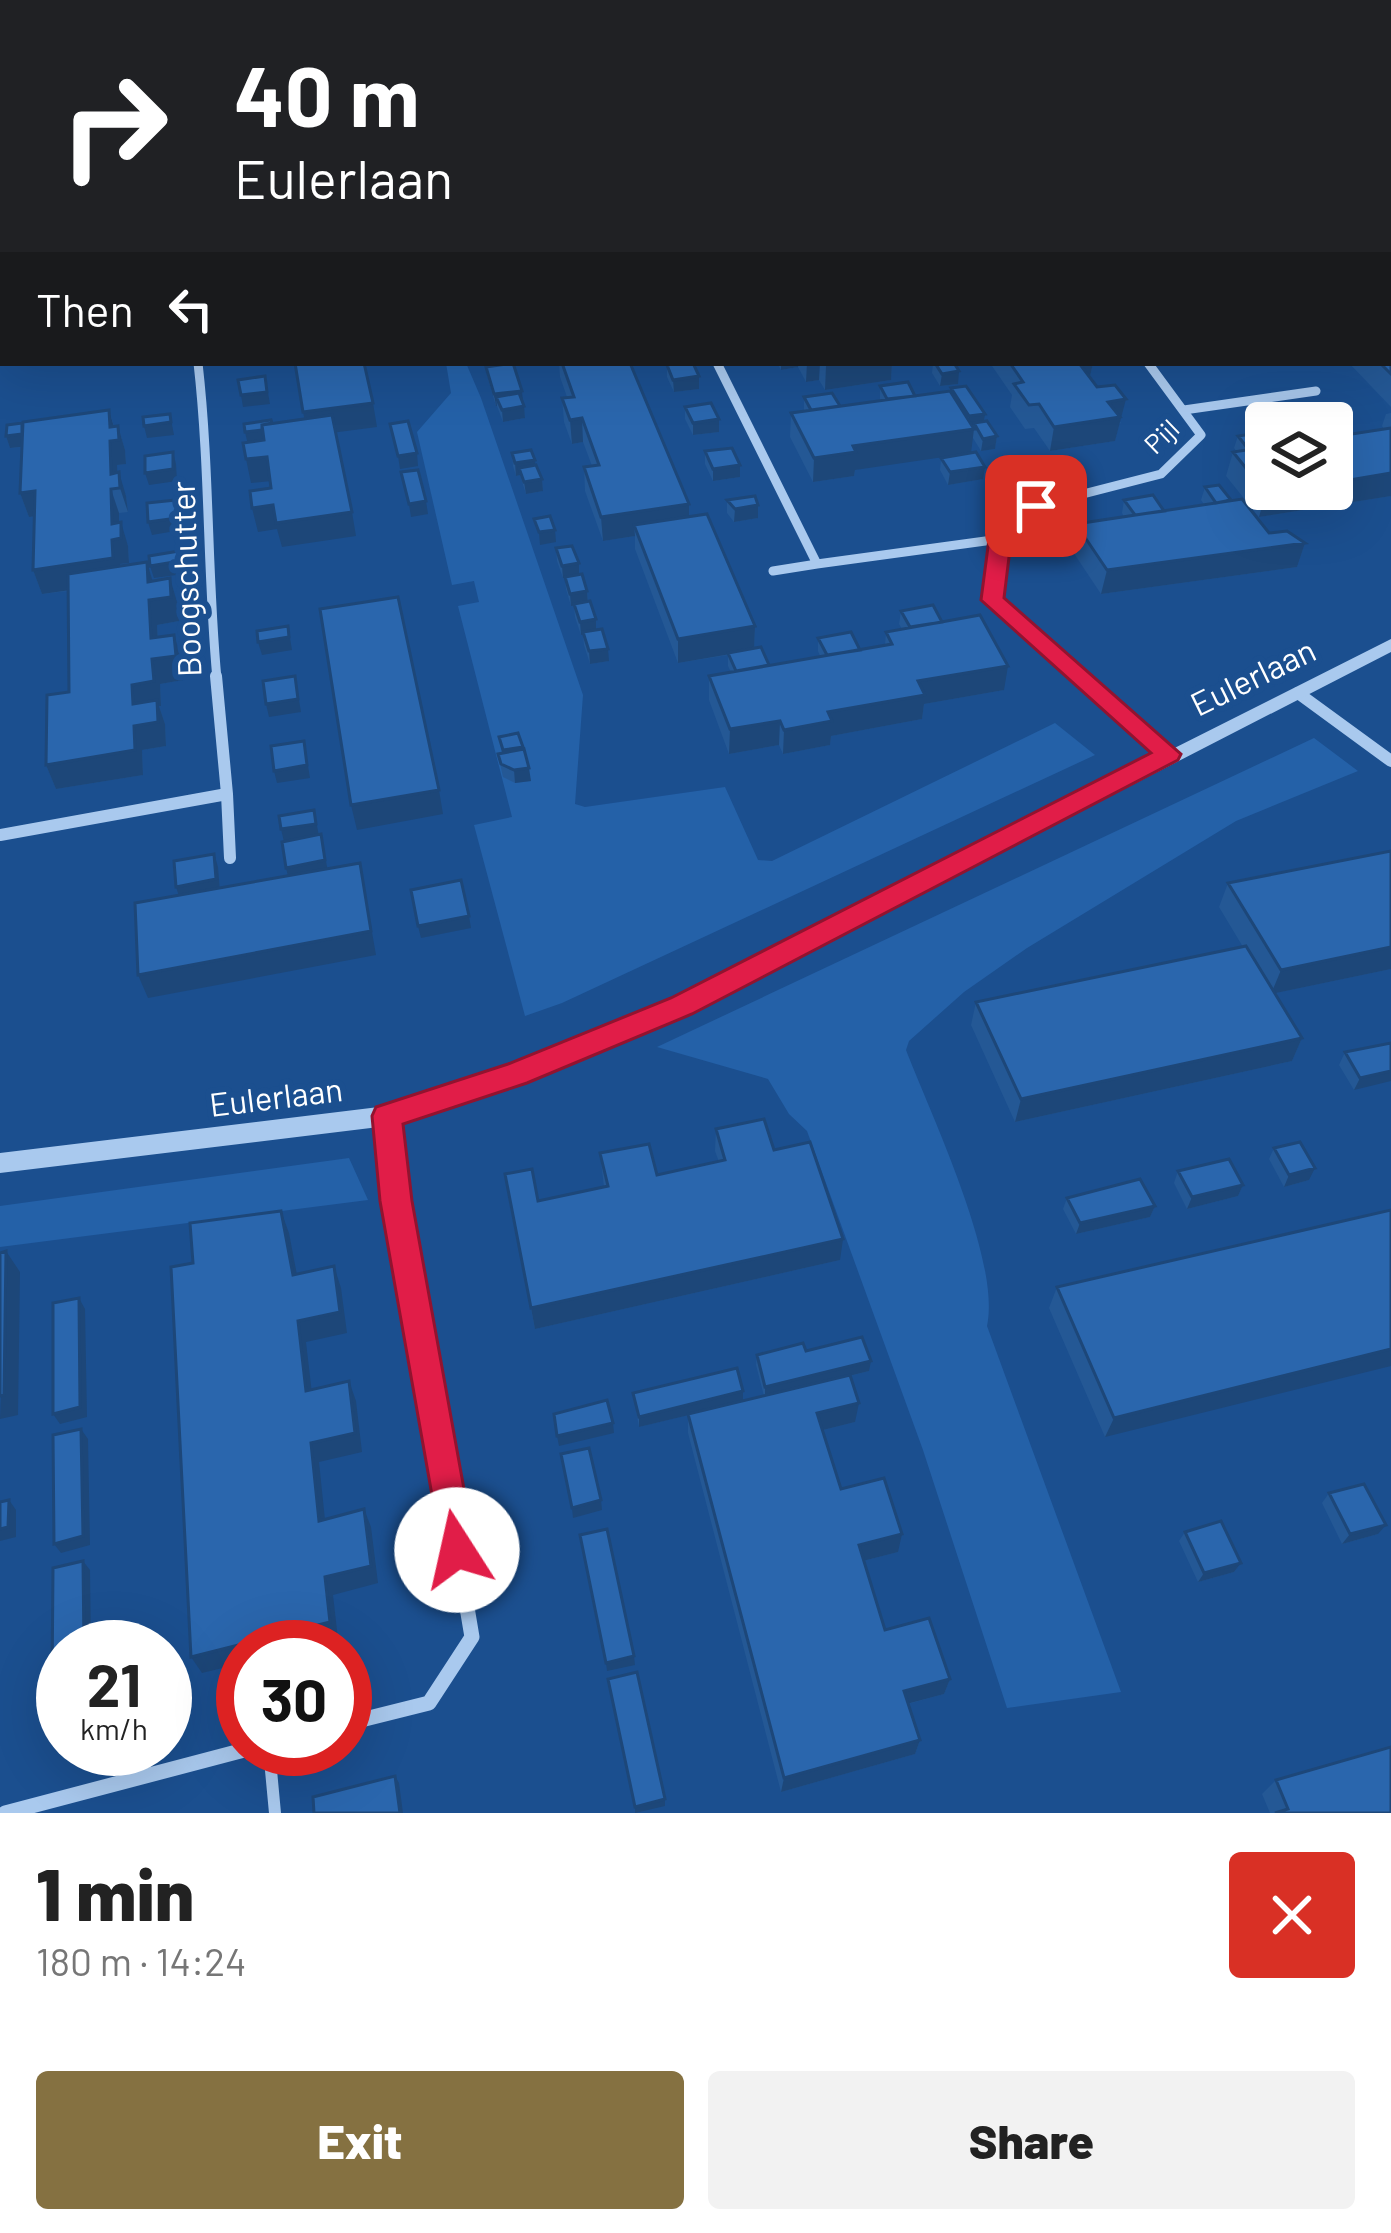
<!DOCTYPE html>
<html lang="en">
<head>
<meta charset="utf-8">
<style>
	body { margin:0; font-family:Barlow,sans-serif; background:#f2f2f2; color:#222; height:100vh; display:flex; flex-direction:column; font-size:45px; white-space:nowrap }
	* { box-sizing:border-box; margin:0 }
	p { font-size:39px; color:#767676 }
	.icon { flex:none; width:66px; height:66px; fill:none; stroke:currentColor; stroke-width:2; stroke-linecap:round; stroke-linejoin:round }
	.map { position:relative; height:1813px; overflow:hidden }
	.drawer { display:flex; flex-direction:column; background:#fff; flex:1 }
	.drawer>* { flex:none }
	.hud { position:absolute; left:0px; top:0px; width:1392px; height:366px; box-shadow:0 12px 48px #0002; background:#202124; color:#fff; overflow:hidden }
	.fabs { position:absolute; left:1245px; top:402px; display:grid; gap:24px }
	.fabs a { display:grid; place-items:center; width:108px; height:108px; border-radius:12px; background:#fff; box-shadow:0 12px 48px #0002; font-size:60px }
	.speed { position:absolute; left:36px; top:1620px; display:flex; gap:24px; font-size:60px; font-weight:700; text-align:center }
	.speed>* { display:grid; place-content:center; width:156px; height:156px; border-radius:50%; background:#fff; box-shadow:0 12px 48px #0002; line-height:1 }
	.speed small { font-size:30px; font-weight:400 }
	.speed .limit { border:18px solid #d22; background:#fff; color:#111 }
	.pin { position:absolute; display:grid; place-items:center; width:102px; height:102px; color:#fff; margin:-51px; border-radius:24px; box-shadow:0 6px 18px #0006 }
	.me { position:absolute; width:132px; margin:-66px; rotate:350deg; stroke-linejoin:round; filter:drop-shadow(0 0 9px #0008) }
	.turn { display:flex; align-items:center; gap:42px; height:252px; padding:0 36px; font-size:54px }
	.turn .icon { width:156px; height:156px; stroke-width:2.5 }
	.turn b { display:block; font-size:84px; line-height:102px }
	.then { display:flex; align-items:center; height:114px; padding:0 36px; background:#0003; gap:24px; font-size:45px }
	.round { display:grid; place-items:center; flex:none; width:126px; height:126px; border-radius:12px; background:#f2f2f2 }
	.overview { display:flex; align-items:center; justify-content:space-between; height:204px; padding:0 36px }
	h1 { font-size:72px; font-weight:800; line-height:90px }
	.action { display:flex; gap:24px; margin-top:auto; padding:24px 36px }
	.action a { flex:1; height:138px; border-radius:12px; background:#857141; color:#fff; font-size:48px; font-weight:800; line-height:138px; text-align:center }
	.action a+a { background:#f2f2f2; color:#222 }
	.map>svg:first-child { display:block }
	.green { fill:#2461a8 }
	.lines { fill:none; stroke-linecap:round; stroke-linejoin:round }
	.service { stroke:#a9c9ee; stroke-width:12 }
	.minor-far3 { stroke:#a9c9ee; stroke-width:8 }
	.minor-far2 { stroke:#a9c9ee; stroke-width:9 }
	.minor-far1 { stroke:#a9c9ee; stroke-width:12 }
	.minor { stroke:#a9c9ee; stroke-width:15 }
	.tertiary { fill:#a9c9ee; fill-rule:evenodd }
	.wall { fill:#245895 }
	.shaded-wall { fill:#1d4779 }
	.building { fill:#2a66ad; stroke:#1d4779; stroke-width:3 }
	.route { fill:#e11d48; stroke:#92132f; stroke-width:3 }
	.labels { text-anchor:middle; stroke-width:12; stroke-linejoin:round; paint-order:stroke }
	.far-street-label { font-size:27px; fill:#fff; stroke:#1b4f8f }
	.street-label { font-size:33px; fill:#fff; stroke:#1b4f8f }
</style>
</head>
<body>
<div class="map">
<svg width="1391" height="1813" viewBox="0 0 1391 1813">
	<rect width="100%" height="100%" fill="#1b4f8f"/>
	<!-- green -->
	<path class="green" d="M446,363H466L481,398L583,695L575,804L585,807L725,787L758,860L772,861L1055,723L1095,755L562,1003L525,1016L474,825L512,817L458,606L479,602L474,581L452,585L417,432L451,393Z
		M1314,738L1358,771L1236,821L1027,948L964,992L909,1041L906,1050C931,1115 1001,1260 987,1326L1121,1692L1007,1708L923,1450L807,1131L789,1114L768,1079L657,1047Z
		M349,1158L368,1200L0,1247V1206Z"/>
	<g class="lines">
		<!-- service -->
		<path class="service" d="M269,1749L275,1813"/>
		<!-- minor-far3 -->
		<path class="minor-far3" d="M276,0L280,3"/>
		<!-- minor-far2 -->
		<path class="minor-far2" d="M198,363C210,468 207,573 217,679
			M717,363L817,564L1000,539L1036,506L1161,474L1201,435L1148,363
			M1184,410L1316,391
			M1000,539L992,600L1082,679
			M773,571L817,564"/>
		<!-- minor-far1 -->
		<path class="minor-far1" d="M1079,676L1169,754
			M1298,693L1391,761
			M227,794L230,858
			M0,835L227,794L216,676
			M387,1116L393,1173"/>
		<!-- minor -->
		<path class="minor" d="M345,1724L429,1703L472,1637L393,1170
			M5,1813L248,1749"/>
		<!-- tertiary -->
		<path class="tertiary" d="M1391,639V652L690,1012L525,1081L387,1126L0,1173V1153L387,1106L511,1067L674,1000Z"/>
	</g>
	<!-- wall -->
	<path class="wall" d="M472,0H733V3H477Z
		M1391,306V407L1349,363H1389Z
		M559,363H630L689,504V517L755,626L754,649L769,665L820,656L818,651V638L860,650L885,645L886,632L902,629L899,624L901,611L942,622L1004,690L924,704L922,719L831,736L830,745L783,754L779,745L729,754L709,700V676L731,672L728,666V655L678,663L635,549V536L603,541L585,491L584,467L592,466L583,442L572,444L564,422L562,398L567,397L560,377Z
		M777,363H892L891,380L825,390L819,380L806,382L798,367L781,370Z
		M933,363H954L958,384L940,386L932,373Z
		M990,363H1093L1090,377L1121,423L1119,424L1115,441L1050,451L1034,428L1025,429L1010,407L1012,395Z
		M667,365L699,389L674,392L667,377Z
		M486,367L523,401L525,418L503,422L497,406H496L488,379Z
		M880,386L915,396L951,392V388L997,436L995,449L981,451L973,438L855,470L854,476L813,482L790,437L791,413L804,411V397L840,406L880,401Z
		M685,407L719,419V432L693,435L685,419Z
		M109,410L114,426H118L125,450L126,464L117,465V473L126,496L128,512L119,513V522L128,546L129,563L120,564V566L147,562L152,581L177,602L179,621L157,625L158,638L182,660L183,680L160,684L161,706H159L165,724L166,746L142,750L143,775L56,789L46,765L69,692L68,591L42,594L33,570L35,516L29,517L20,493L22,447L10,448L6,436Z
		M1391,413V496L1259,517L1226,476L1233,452H1237L1234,448L1238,436L1266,432V489L1351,434L1384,429L1382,426L1386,414Z
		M705,451L740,477L713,481L705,464Z
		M512,453L536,465L542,479L543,491L526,494L520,475L516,476L513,466Z
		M941,458L983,479L948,485L940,470Z
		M1205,487L1231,500L1269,533L1305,543L1297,567L1101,594L1071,549L1074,538L1066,540L1055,523L1058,510L1084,523L1124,517L1122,513L1124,500L1164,511L1204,504L1201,500Z
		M727,500L758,505V518L734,522L727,513Z
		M556,548L579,575L587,591L588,602L596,619V630L609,661L590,664L584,645L583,635H581L575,617L574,606H571L566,589L565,578H563L557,561Z
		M499,737L531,781L515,783L503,777L498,754L502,753Z
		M1391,851V969L1275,993L1302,1038L1292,1061L1015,1122L971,1025L976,1002L1243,947L1219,907L1228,883Z
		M1391,1043L1354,1090L1339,1065L1345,1052Z
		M716,1129L774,1150L840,1260L535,1329L508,1196L538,1201L604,1187L600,1153L657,1175L719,1162L715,1151Z
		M1274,1148L1309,1180L1284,1187L1269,1159Z
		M1178,1171L1243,1185L1238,1196L1187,1209L1174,1183Z
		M1067,1198L1155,1206L1150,1217L1076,1234L1063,1209Z
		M1391,1210L1105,1437L1049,1308L1057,1287Z
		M806,1351L869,1371L850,1376L855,1422L823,1430L841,1489L898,1552L863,1561L885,1630L950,1679L944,1694L908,1704L920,1740L915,1754L781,1792L688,1433V1415L639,1427L633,1393L743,1401L764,1396L756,1365L757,1355Z
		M1329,1493L1378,1534L1342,1544L1322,1503Z
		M1185,1532L1241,1563L1234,1572L1198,1582L1179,1541Z
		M1276,1780L1391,1813H1270L1262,1794Z"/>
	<!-- shaded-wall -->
	<path class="shaded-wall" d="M719,0H733V3H712Z
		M0,282H3V306H0Z
		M781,363H799L798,367L781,370Z
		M807,363H820L819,380L806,382Z
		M847,363H892L891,380L825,390L826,366Z
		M1076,363H1093L1089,381Z
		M959,371L958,384L940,386L942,374Z
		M265,376L270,404L243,407L241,395Z
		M699,376V389L674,392L673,380Z
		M522,391L523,403L496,397L497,406H496L494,394Z
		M1126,399L1115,441L1050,451L1054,427L1108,402Z
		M373,403L377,427L308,436L303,412Z
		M524,406L525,418L503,422L502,410Z
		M109,410L116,434L118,426L125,450L126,464L117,465L118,488L111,474Z
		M170,414L174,435L147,438L144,426Z
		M985,414L983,426L974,423L973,428L967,429L969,416Z
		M582,418L583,442L572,444L570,420Z
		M719,419V432L693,435V423Z
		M272,428L275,441L248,445L245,432Z
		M974,429L971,453L855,470L854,476L813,482L814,458L853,446Z
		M24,434L29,446L10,448L6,436Z
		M997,436L995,449L981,451L983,439Z
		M173,452L176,464L177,481L149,485L145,473Z
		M417,453L418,466L400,469L398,456Z
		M267,457L272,481L251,483L246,459Z
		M535,460L536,473L519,468L520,475L516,476L515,463Z
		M740,465V477L713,481V469Z
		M985,467L983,479L948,485L950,472Z
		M119,472L126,496L128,512L120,488Z
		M1391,473V496L1259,517L1266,493L1292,489H1332V483Z
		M542,479L543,491L526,494L524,482Z
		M111,489L119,513V539L121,522L128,546L129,563L120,564L121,583L42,594L33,570L112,524Z
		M35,491L44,515L29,517L20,493Z
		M176,500L180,512L181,530L152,535L148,522Z
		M426,501L428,514L411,517L409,504Z
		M689,504V529L634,525L635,536L603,541L601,517Z
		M273,505L352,512L356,536L282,547L277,529L258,532L252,508Z
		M758,505V518L734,522L735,509Z
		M1076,526L1074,538L1066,540L1069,527Z
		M555,530L556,542L540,545L539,532Z
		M1305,543L1297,567L1101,594L1107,570Z
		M179,551L184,574L154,578L150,566Z
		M147,562L154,586L170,578L177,602L179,621L157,625L159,658L174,635L182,660L183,680L160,684L161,706H159L165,724L166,746L142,750L143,775L56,789L46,765L133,704L132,685L152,659Z
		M579,563V576L563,578L562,566Z
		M587,591L588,604L571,606L570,594Z
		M596,619V632L581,635L580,622Z
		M288,626L292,650L262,655L258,642Z
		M755,626L754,650L678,663V639Z
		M608,649L609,661L590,664L589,651Z
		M1008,666L1004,690L924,704L922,719L831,736L830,745L783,754L784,730L828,712L918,681Z
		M295,676L301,712L269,717L266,704Z
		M780,721L779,745L729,754L730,729Z
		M304,741L310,778L277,783L274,771Z
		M529,768L531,781L515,783L514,770Z
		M439,790L443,814L357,830L351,805Z
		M314,810L319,836L284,842L281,829Z
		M321,834L328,872L289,880L286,868Z
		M214,854L218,867L220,892L180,899L176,887Z
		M360,863L376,955L148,998L138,975Z
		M469,916L471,928L421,938L418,926Z
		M1391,947V969L1271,994L1281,970Z
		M1302,1038L1292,1061L1015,1122L1021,1099Z
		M1391,1071V1081L1354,1090L1360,1078Z
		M1315,1168L1309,1180L1284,1187L1289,1175Z
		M1243,1185L1238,1196L1187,1209L1192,1197Z
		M1155,1206L1150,1217L1076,1234L1080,1223Z
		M281,1211L289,1233L301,1296L293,1275Z
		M843,1239L840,1260L535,1329L531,1308Z
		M6,1251L20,1272L18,1415L0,1419Z
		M334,1266L341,1288L347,1333L306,1342L314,1411L306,1391L298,1321Z
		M79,1298L85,1309L87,1417L60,1424L53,1414Z
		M1391,1349V1366L1105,1437L1114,1418Z
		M871,1361L869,1371L765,1397V1387Z
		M349,1381L356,1401L362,1452L319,1462L327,1539L319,1521L311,1443Z
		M743,1391V1402L639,1427V1417Z
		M859,1403L855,1422L815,1432L817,1413Z
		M613,1423L614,1433L559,1446L557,1436Z
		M81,1429L88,1439L90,1545L61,1553L54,1544Z
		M9,1500L16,1510V1537L0,1541V1529Z
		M601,1500L602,1510L573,1518L572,1508Z
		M364,1509L371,1527L378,1583L333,1595L338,1639L305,1647H243V1663L202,1673L191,1657L325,1577Z
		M1386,1525L1378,1534L1342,1544L1350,1534Z
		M902,1534L898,1552L855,1563L859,1545Z
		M83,1561L90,1570L91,1647H84Z
		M1241,1563L1234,1572L1198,1582L1204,1573Z
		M634,1656L635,1665L607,1671L606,1663Z
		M950,1679L944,1694L899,1706L904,1691Z
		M63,1683V1694H60L52,1686Z
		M920,1740L915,1754L781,1792L784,1778Z
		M395,1776L399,1783L403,1813H400Z
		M665,1799V1806L635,1813V1807Z"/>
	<!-- building -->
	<path class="building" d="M141,0V3H118V1Z
		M175,0H245V3H176Z
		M521,0H719L712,3H525Z
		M3,34V102H0V35Z
		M0,250H3V282H0Z
		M1389,304L1391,306V374L1380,363H1389Z
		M295,363H364L373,403L303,412Z
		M513,363L522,391L494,394L486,367Z
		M562,363H630L689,504L601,517L584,467L599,465L582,418L570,420L562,398L574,397Z
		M681,363H693L699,376L673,380L667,365Z
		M935,363H954L959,371L942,374Z
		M1010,363H1079L1097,387L1115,385L1126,399L1108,402L1120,417L1054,427L1039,404L1029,405L1014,384L1023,382Z
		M265,376L267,392L241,395L238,380Z
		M908,382L915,396L887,399L880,386Z
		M966,386L985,414L969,416L951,388Z
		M950,391L974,429L853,446L856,452L814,458L791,413Z
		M519,393L524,406L502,410L496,397Z
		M832,393L840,406L811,410L804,397Z
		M711,403L719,419L693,423L685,407Z
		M109,410L110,427L118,426L119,440L110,441L111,474L119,472L120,488L111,489L112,524L121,522V538L112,540L113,558L33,570L35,491L20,493L23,422Z
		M170,414L171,422L144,426L143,417Z
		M332,415L352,512L276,523L273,505L252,508L250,491L271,488L267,457L246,459L243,443L264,440L262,425Z
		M271,420L272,423L262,425V430L245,432L244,424Z
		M408,421L417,453L398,456L390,424Z
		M987,421L997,436L983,439L974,423Z
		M1339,421L1351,434L1332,437V423H1326Z
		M22,423V434L6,436L7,425Z
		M1391,428V473L1332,483V437Z
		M1266,432V447L1249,450L1238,436Z
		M1266,447V489H1292L1266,493L1233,452Z
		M732,448L740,465L713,469L705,451Z
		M531,450L535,460L515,463L512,453Z
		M173,452V469L145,473V456Z
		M976,452L985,467L950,472L941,458Z
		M536,465L542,479L524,482L519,468Z
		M418,470L426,501L409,504L401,472Z
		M1219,485L1231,500L1216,503L1205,487Z
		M1153,495L1164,511L1135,515L1124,500Z
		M755,496L758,505L735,509L727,500Z
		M1242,499L1269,533L1287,531L1305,543L1107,570L1076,524Z
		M176,500L177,518L148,522L147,503Z
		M1073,508L1084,523L1069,527L1058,510Z
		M707,514L755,626L678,639L634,525Z
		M550,516L555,530L539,532L534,519Z
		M572,546L579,563L562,566L556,548Z
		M179,551L180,561L150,566L149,556Z
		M147,562L148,582L170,578L171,597L149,600L151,638L174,635L176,656L152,659L154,681L132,685L133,704L157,700L158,722L134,726L135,750L46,765L47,695L69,692L68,574Z
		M582,574L587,591L570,594L565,577Z
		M398,597L439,790L351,805L320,609Z
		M590,601L596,619L580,622L574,604Z
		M933,605L942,622L910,627L901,611Z
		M980,615L1008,666L918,681L925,695L828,712L832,721L784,730L780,721L730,729L709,676L892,644L886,632Z
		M288,626L289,637L258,642L257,631Z
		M602,629L608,649L589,651L583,632Z
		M851,632L860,650L827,655L818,638Z
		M761,647L769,665L736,671L728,653Z
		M295,676L298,699L266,704L263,681Z
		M518,733L523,747L503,750L499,737Z
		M304,741L307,765L274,771L271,746Z
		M524,749L529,768L514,770L501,764L498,754Z
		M314,810L316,824L281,829L279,816Z
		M321,834L325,860L286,868L282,842Z
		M1391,851V947L1281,970L1228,883Z
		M214,854L216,879L176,887L174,861Z
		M360,863L371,931L138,975L135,903Z
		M461,880L469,916L418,926L411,890Z
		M1246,946L1302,1038L1021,1099L976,1002Z
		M1391,1043V1071L1360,1078L1345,1052Z
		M764,1119L774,1150L810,1142L843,1239L531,1308L505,1174L532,1169L538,1201L608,1186L600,1153L649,1144L657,1175L725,1160L716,1129Z
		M1300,1142L1315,1168L1289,1175L1274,1148Z
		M1229,1159L1243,1185L1192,1197L1178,1171Z
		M1140,1179L1155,1206L1080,1223L1067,1198Z
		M1391,1210V1349L1114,1418L1057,1287Z
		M281,1211L293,1275L334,1266L340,1312L298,1321L306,1391L349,1381L355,1433L311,1443L319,1521L364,1509L371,1566L325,1577L330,1622L191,1657L171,1267L193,1263L190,1223Z
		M6,1251L4,1395L0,1396V1253Z
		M79,1298L80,1407L53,1414V1303Z
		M862,1337L871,1361L765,1387L757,1355L803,1343L806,1351Z
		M737,1368L743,1391L639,1417L633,1393Z
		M850,1375L859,1403L817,1413L841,1489L884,1478L902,1534L859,1545L885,1630L929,1618L950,1679L904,1691L920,1740L784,1778L688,1414Z
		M607,1400L613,1423L557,1436L554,1414Z
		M81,1429L83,1536L54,1544L53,1435Z
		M589,1448L601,1500L572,1508L561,1454Z
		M1364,1484L1386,1525L1350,1534L1329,1493Z
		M9,1500L8,1527L0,1529V1502Z
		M1221,1521L1241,1563L1204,1573L1185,1532Z
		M607,1529L634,1656L606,1663L580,1535Z
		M83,1561L84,1647H63V1683L52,1686L53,1568Z
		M637,1672L665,1799L635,1807L608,1679Z
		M1391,1747V1813H1275L1288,1809L1276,1780Z
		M395,1776L400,1813H314L313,1797Z"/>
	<!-- route -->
	<path class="route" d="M1036,500L1047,506L1011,541L1004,598L1181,754L1178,760L692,1014L527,1083L403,1124L412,1201L475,1550L470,1563L457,1568L444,1563L380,1201L372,1116L376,1107L508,1064L671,998L1151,753L981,600L989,539Z"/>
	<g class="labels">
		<!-- far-street labels -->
		<g class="far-street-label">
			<text transform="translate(1162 437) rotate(-44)" y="9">Pijl</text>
		</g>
		<!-- street labels -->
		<g class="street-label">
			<text transform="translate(186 579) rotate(-92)" y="12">Boogschutter</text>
			<text transform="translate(1253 677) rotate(-26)" y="12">Eulerlaan</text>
			<text transform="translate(276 1097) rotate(-7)" y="12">Eulerlaan</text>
		</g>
	</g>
</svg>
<div class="fabs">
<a><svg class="icon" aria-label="layers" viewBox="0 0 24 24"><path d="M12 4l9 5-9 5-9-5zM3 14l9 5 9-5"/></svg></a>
</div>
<div class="speed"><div>21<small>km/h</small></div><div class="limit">30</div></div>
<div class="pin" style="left:1036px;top:506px;background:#d93025"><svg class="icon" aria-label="arrive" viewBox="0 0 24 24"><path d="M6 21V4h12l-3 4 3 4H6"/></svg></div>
<svg class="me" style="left:457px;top:1550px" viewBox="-20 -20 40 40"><circle r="19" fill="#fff"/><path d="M0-13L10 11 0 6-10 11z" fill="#e11d48"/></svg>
<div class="hud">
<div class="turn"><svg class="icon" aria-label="right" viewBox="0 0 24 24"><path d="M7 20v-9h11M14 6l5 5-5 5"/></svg><div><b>40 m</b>Eulerlaan</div></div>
<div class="then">Then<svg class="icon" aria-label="left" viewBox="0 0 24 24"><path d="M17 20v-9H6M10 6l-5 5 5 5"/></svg></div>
</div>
</div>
<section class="drawer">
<div class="overview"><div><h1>1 min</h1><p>180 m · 14:24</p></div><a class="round" style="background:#d93025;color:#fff"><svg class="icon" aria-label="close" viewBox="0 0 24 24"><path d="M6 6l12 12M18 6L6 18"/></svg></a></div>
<div class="action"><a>Exit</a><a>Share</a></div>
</section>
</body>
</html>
